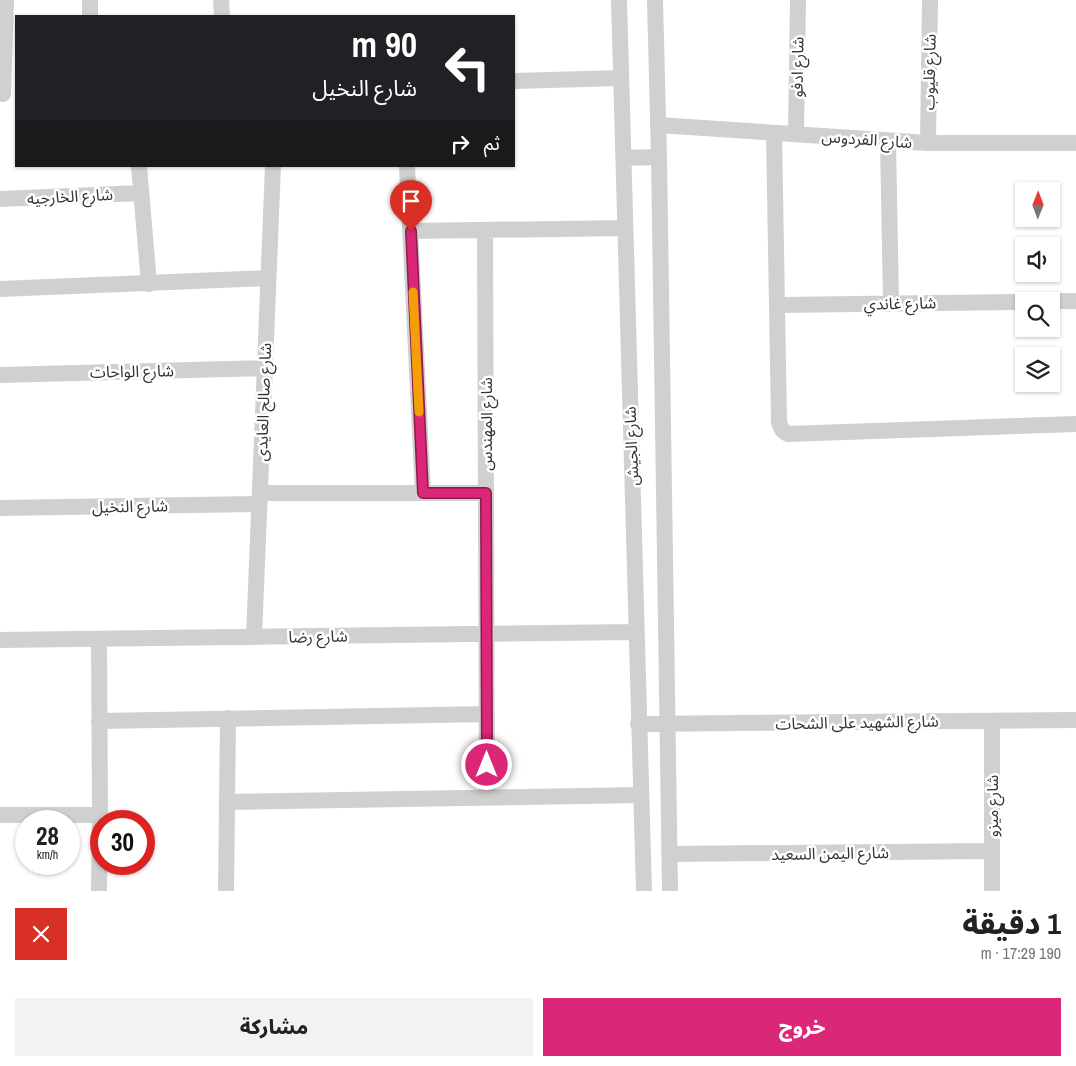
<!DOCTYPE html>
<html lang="ar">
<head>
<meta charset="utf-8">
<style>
	body { margin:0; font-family:"Archivo Narrow","Noto Sans Arabic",sans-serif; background:#f2f2f2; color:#222; direction:rtl; height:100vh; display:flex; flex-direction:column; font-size:19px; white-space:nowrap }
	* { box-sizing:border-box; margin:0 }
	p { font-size:16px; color:#767676 }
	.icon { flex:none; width:28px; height:28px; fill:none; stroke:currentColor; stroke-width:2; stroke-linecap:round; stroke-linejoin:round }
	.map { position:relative; height:891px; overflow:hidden; direction:ltr }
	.panel { display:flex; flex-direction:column; background:#fff; flex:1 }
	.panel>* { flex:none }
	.hud { position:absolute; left:15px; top:15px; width:500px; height:152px; border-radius:0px; box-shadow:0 1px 4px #0004; direction:rtl; background:#202124; color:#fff; overflow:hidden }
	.needle { width:32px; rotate:1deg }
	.buttons { position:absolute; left:1015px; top:182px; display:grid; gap:10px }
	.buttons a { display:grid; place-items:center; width:45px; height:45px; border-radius:0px; background:#fff; box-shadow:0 1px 4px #0004; font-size:25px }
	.speed { position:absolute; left:15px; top:810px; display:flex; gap:10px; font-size:25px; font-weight:700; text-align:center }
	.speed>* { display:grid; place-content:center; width:65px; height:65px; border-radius:50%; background:#fff; box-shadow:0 1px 4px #0004; line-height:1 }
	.speed small { font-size:12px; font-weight:400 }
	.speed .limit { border:8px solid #d22; background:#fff; color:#111 }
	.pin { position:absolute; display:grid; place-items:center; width:42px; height:42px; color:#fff; margin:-51px -21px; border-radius:50% 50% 50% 0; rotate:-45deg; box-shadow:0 0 5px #0007 }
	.pin .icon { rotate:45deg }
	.me { position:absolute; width:55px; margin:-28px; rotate:0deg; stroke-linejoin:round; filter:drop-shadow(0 0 4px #0008) }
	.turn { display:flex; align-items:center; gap:18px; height:105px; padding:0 15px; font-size:22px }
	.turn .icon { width:65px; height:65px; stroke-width:2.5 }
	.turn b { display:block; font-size:35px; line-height:42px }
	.then { display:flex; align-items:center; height:48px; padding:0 15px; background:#0003; gap:10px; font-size:19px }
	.round { display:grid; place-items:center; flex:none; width:52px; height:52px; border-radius:0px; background:#f2f2f2 }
	.overview { display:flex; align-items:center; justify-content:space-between; height:85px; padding:0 15px }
	h1 { font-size:30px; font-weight:800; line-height:38px }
	.action { display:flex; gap:10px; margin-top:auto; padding:10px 15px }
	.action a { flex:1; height:58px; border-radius:0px; background:#db2777; color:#fff; font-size:20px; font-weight:800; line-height:58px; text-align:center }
	.action a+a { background:#f2f2f2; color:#222 }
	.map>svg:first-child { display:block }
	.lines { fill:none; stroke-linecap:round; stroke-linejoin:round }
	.minor { stroke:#d0d0d0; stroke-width:16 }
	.route-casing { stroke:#8e194d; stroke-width:12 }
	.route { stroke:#db2777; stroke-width:9 }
	.slow { stroke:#f59e0b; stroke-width:9 }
	.labels { text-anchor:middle; stroke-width:5; stroke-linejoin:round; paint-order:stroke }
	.street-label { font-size:16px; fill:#333; stroke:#fff }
</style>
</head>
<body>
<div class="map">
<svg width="1076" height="891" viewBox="0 0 1076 891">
	<rect width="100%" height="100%" fill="#fff"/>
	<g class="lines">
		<!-- minor -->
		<path class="minor" d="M221,0L222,16
			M619,0L644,891
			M655,0L659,157L670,891
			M90,16V0
			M514,81L621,78
			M3,94L6,0
			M658,125L928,143H1076
			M774,133L779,422C781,429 782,431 788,434L1076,424
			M796,134L798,0
			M888,141L891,303
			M928,143L930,0
			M623,158L659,157
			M139,166L149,284
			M407,166L423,493
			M0,199L141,193
			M485,230L487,798
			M411,231L625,228
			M0,289L268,278
			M1051,301H1076
			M777,305L1024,302
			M0,375L265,368
			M260,493H486
			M0,508L259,504
			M254,637L273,166
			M99,639L100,815L99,891
			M0,640L635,632
			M99,721L487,714
			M638,724L1076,720
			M227,802L641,795
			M0,815H100
			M669,854L991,851
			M226,891L228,718
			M992,891V721"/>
	</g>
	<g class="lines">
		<!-- route casing -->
		<g class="route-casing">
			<path id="route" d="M411,231L423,493H486L487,765"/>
		</g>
		<!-- route -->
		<use href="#route" class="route"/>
		<!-- slow -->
		<path class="slow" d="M413,292L419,412"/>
	</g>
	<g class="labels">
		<!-- street labels -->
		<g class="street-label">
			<text transform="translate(797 67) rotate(-89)" y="6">شارع ادفو</text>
			<text transform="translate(929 72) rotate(-89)" y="6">شارع قليوب</text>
			<text transform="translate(867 139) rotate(4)" y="6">شارع الفردوس</text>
			<text transform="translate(70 196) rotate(-3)" y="6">شارع الخارجيه</text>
			<text transform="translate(900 303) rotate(-1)" y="6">شارع غاندي</text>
			<text transform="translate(132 371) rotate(-1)" y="6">شارع الواحات</text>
			<text transform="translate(263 402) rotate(-88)" y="6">شارع صالح العايدى</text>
			<text transform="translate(486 424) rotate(-90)" y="6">شارع المهندس</text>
			<text transform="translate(631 446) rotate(-92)" y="6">شارع الجيش</text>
			<text transform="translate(130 506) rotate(-1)" y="6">شارع النخيل</text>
			<text transform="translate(318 636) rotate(-1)" y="6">شارع رضا</text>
			<text transform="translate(857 722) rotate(-1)" y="6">شارع الشهيد على الشحات</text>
			<text transform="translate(992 806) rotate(-90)" y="6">شارع ميزو</text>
			<text transform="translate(830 853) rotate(-1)" y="6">شارع اليمن السعيد</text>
		</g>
	</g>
</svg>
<div class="buttons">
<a><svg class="needle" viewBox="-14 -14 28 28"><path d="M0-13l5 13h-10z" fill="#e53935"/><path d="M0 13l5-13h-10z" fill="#767676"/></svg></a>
<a><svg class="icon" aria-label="sound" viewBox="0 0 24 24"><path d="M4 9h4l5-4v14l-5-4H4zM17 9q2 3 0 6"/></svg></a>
<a><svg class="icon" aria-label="search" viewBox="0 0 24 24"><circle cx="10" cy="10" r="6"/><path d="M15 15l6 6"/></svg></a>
<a><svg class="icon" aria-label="layers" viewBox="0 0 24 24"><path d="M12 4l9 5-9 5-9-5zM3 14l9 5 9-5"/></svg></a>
</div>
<div class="speed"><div>28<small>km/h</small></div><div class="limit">30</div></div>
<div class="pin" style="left:411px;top:231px;background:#d93025"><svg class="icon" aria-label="arrive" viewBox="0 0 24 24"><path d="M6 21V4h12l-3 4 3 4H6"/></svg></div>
<svg class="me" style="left:487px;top:765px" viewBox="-20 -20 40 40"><circle r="17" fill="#db2777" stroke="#fff" stroke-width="3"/><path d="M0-11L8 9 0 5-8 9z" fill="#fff"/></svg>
<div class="hud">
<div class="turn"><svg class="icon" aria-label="left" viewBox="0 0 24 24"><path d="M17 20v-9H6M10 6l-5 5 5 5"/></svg><div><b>90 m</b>شارع النخيل</div></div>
<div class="then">ثم<svg class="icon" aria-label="right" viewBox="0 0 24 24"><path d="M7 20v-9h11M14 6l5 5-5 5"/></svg></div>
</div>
</div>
<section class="panel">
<div class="overview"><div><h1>1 دقيقة</h1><p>190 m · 17:29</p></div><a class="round" style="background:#d93025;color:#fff"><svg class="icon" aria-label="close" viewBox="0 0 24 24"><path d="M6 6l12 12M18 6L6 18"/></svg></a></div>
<div class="action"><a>خروج</a><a>مشاركة</a></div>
</section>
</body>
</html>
